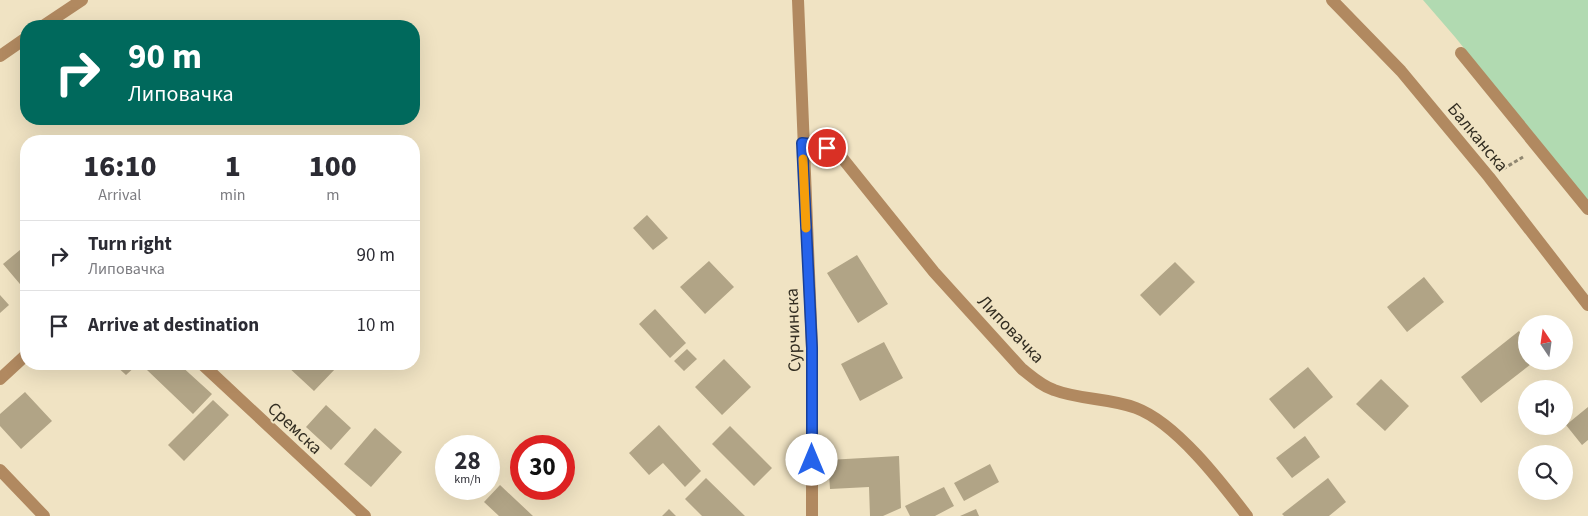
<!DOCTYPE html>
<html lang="en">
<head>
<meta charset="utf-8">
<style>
	body { margin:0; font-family:"Source Sans 3",sans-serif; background:#f7f7f7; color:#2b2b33; height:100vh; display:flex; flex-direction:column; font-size:19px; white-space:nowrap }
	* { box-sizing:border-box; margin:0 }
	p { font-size:16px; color:#7c7c81 }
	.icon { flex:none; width:28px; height:28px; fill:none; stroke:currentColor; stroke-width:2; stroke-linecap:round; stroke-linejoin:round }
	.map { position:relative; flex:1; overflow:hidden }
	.side { position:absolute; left:20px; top:135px; width:400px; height:235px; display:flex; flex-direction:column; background:#fff; border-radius:20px; box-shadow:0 5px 20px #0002 }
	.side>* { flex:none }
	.guide { position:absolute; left:20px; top:20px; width:400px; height:105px; border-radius:20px; box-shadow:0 5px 20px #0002; background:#00695c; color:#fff; overflow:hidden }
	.needle { width:32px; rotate:347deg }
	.tools { position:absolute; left:1518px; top:315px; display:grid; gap:10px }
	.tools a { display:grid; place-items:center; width:55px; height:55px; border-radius:50%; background:#fff; box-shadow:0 5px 20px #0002; font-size:25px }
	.speed { position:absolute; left:435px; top:435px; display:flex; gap:10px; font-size:25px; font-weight:700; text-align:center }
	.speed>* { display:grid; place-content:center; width:65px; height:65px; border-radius:50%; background:#fff; box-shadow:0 5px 20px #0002; line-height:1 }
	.speed small { font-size:12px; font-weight:400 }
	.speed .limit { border:8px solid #d22; background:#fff; color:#111 }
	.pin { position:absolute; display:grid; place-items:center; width:42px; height:42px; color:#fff; margin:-21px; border:2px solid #fff; border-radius:50%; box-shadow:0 1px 5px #0007 }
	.me { position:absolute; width:55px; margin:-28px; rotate:0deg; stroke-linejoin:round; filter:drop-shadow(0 0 4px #0008) }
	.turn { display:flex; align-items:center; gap:18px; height:105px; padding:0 25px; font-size:22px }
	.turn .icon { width:65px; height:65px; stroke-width:2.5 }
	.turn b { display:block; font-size:35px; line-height:42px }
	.eta { display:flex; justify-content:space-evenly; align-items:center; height:85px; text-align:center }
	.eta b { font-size:30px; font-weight:800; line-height:35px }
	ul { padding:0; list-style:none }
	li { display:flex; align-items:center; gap:15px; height:70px; padding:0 25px; border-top:1px solid #e1e1e2 }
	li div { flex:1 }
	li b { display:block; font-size:19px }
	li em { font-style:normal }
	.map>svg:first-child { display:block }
	.green { fill:#b1dab1 }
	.building { fill:#b1a486 }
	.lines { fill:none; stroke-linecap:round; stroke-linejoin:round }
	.path { stroke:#908771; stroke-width:3; stroke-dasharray:4 2.5; stroke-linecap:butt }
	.minor { stroke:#b18960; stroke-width:12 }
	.route-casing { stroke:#184099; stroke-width:12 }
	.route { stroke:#2563eb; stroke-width:9 }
	.slow { stroke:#f59e0b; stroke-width:9 }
	.labels { text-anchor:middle; stroke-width:4; stroke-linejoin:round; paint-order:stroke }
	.street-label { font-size:18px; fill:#332e22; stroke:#f0e3c3 }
</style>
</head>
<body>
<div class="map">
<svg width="1588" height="516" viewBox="0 0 1588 516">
	<rect width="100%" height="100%" fill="#f0e3c3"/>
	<!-- green -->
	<path class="green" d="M1423,0H1588V202L1455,37Z"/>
	<!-- building -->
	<path class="building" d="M647,215L668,238L653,250L633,228Z
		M26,245V288L25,290L3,264Z
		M857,255L888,304L858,323L827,273Z
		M709,261L734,287L705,314L680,287Z
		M1175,262L1195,282L1160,316L1140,295Z
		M1424,277L1444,302L1407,332L1387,307Z
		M0,295L9,305L0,313Z
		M655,309L686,343L670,358L639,324Z
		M1519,331L1526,340V361H1535L1481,403L1461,377Z
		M884,342L903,378L860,401L841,364Z
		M687,349L697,359L684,371L674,361Z
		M724,359L751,387L722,415L695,387Z
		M114,364H138L126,375Z
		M152,364H179L212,394L193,414L147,370Z
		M289,364H332L336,368L314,391L287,366Z
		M1308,367L1333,397L1294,429L1269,399Z
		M1381,379L1409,406L1385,431L1356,404Z
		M25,392L52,421L21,449L0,426V414Z
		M213,400L229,415L184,461L168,445Z
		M326,405L351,428L331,450L306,427Z
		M1588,407V440L1582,445L1566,425Z
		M659,425L701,471L685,487L663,463L649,475L629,453Z
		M730,426L772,468L754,486L712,444Z
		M375,428L402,452L371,487L344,464Z
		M1305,436L1320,457L1292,478L1276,458Z
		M899,456L901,508L883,516H870L869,487L830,489L828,460Z
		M990,464L999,482L964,501L954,483Z
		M706,478L745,516H702L685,499Z
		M1328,478L1346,502L1329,516H1284L1282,514Z
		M500,485L533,516H499L484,502Z
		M944,487L954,506L935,516H910L905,506Z
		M669,509L676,516H662Z
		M976,509L979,516H960Z"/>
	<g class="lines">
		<!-- path -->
		<path class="path" d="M1503,169L1523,157"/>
		<!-- minor -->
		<path class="minor" d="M798,0L812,348V516
			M1332,0L1401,71L1489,177L1588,305
			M43,26L82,0
			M1461,53L1588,209
			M0,56L26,38
			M803,143L820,145L839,154L934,272L1022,369C1032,377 1042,386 1054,390C1080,400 1110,398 1136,408C1176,423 1221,482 1247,516
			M202,364L365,516
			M0,379L26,355
			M0,470L44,516"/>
	</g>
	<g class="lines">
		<!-- route casing -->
		<g class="route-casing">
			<path id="route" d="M812,460V348L802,143L820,145L827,148"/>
		</g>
		<!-- route -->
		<use href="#route" class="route"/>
		<!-- slow -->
		<path class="slow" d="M803,159L806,228"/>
	</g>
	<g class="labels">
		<!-- street labels -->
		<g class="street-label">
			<text transform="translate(1478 137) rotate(50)" y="6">Балканска</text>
			<text transform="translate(1011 329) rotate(46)" y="6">Липовачка</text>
			<text transform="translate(793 330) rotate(-92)" y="6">Сурчинска</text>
			<text transform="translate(295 428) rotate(43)" y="6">Сремска</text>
		</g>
	</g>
</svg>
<div class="tools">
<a><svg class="needle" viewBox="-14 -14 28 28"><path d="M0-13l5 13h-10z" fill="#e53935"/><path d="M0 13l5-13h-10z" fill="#7c7c81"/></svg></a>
<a><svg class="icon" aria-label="sound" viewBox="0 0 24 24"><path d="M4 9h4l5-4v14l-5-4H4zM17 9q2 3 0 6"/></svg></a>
<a><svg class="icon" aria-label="search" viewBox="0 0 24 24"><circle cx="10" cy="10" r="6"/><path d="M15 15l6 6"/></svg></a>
</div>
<div class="speed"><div>28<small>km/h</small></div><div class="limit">30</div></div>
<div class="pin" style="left:827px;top:148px;background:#d93025"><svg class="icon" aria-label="arrive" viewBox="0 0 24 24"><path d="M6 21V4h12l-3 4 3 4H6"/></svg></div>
<svg class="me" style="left:812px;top:460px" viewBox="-20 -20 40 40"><circle r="19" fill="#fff"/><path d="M0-13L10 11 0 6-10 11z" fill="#2563eb"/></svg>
<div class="guide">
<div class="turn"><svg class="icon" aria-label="right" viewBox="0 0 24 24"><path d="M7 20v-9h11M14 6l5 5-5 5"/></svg><div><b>90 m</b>Липовачка</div></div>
</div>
<section class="side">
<div class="eta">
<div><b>16:10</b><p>Arrival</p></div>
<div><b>1</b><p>min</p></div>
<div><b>100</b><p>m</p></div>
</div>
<ul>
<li><svg class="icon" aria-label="right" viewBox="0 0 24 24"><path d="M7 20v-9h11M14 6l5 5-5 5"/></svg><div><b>Turn right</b><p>Липовачка</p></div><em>90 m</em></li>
<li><svg class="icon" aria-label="arrive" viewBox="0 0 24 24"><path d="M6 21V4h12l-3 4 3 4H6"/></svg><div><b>Arrive at destination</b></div><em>10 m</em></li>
</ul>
</section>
</div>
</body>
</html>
